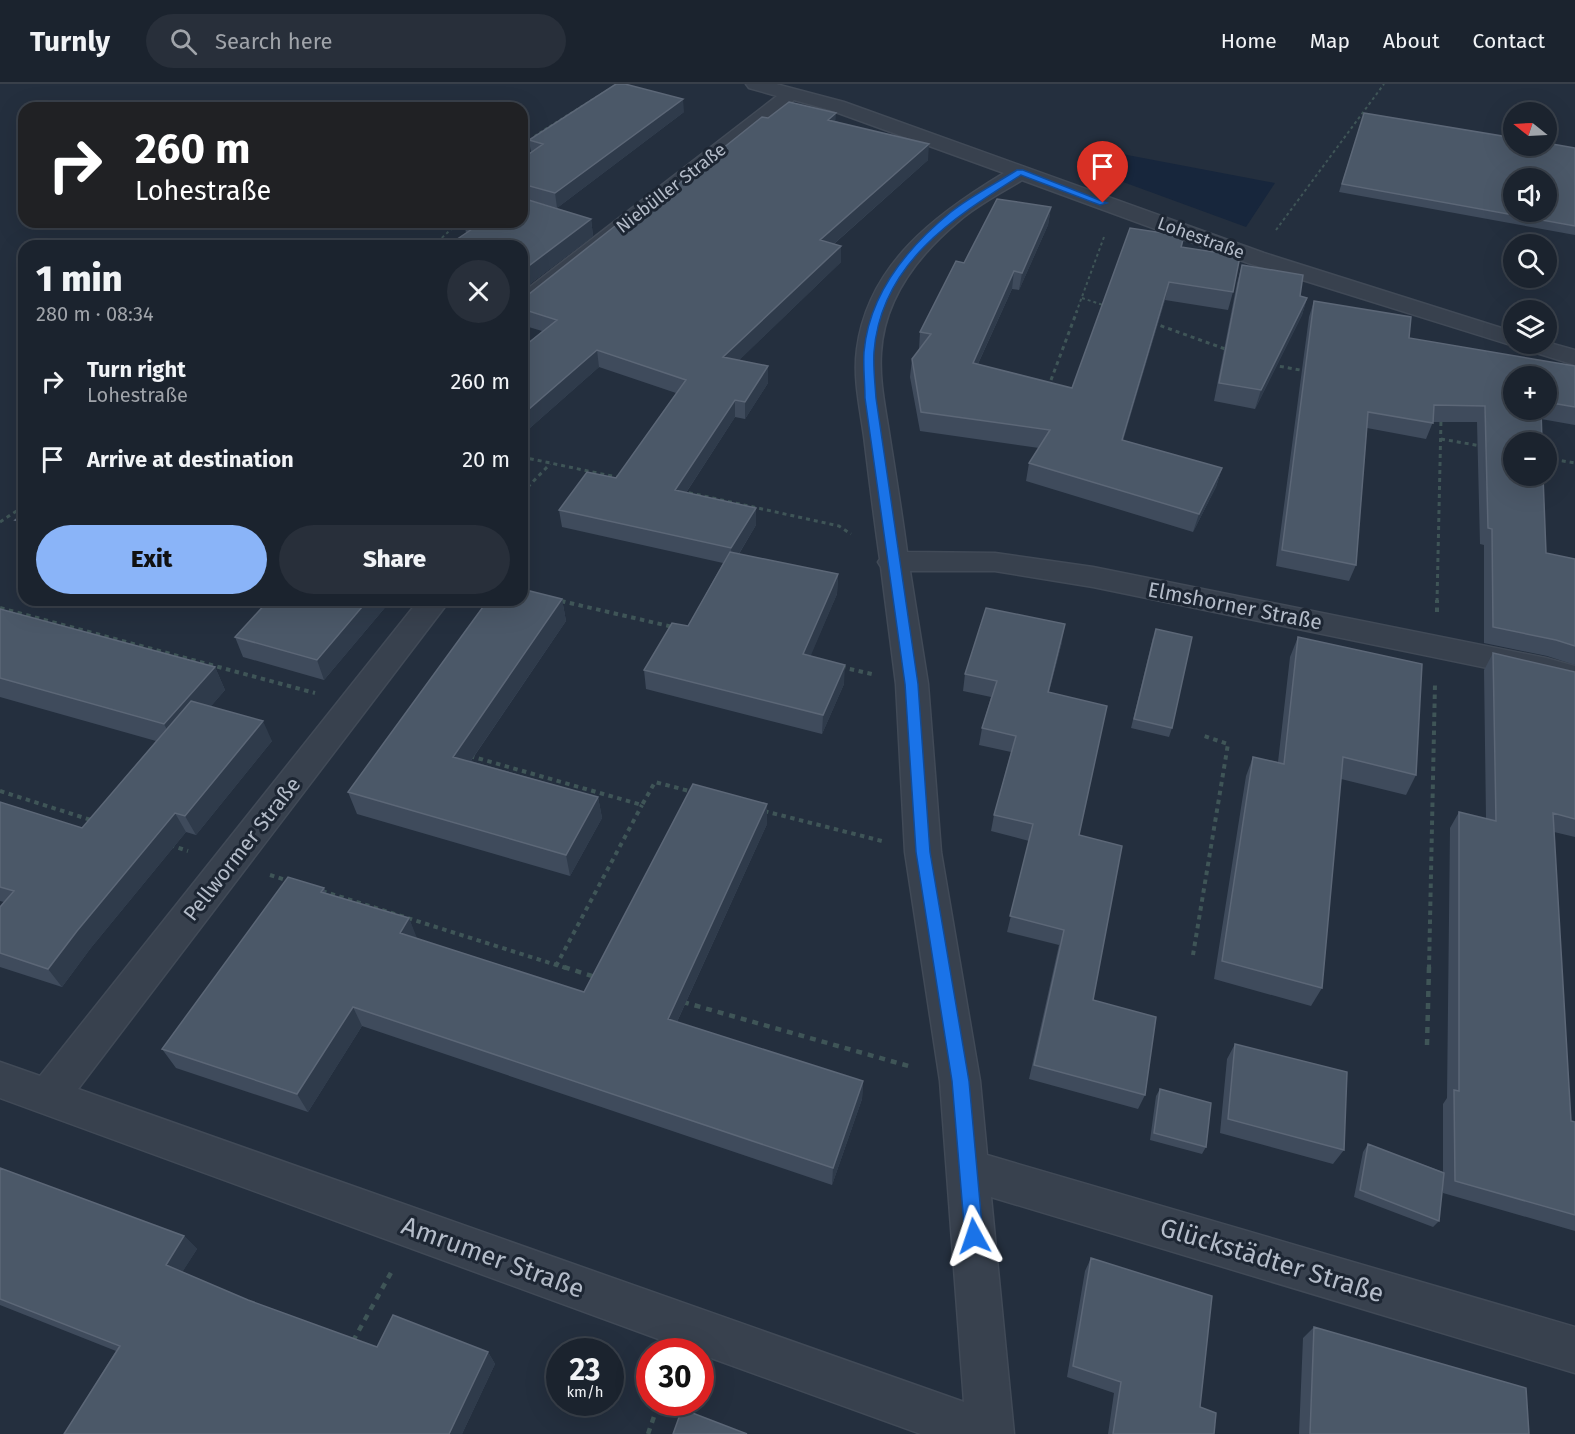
<!DOCTYPE html>
<html lang="en">
<head>
<meta charset="utf-8">
<style>
	body { margin:0; font-family:"Fira Sans",sans-serif; background:#282f3a; color:#f1f3f6; height:100vh; display:flex; flex-direction:column; font-size:22px; white-space:nowrap }
	* { box-sizing:border-box; margin:0 }
	p { font-size:20px; color:#a0a4aa }
	.icon { flex:none; width:33px; height:33px; fill:none; stroke:currentColor; stroke-width:2; stroke-linecap:round; stroke-linejoin:round }
	.map { position:relative; flex:1; overflow:hidden }
	.details { position:absolute; left:18px; top:156px; width:510px; height:366px; display:flex; flex-direction:column; background:#1b232e; border-radius:18px; box-shadow:0 6px 24px #0002,0 0 0 2px #39404a }
	.details>* { flex:none }
	.top-card { position:absolute; left:18px; top:18px; width:510px; height:126px; border-radius:18px; box-shadow:0 6px 24px #0002,0 0 0 2px #39404a; background:#202124; color:#fff; overflow:hidden }
	.needle { width:39px; rotate:288deg }
	.fabs { position:absolute; left:1503px; top:18px; display:grid; gap:12px }
	.fabs a { display:grid; place-items:center; width:54px; height:54px; border-radius:50%; background:#1b232e; box-shadow:0 6px 24px #0002,0 0 0 2px #39404a; font-size:30px }
	.speed { position:absolute; left:546px; top:1254px; display:flex; gap:12px; font-size:30px; font-weight:700; text-align:center }
	.speed>* { display:grid; place-content:center; width:78px; height:78px; border-radius:50%; background:#1b232e; box-shadow:0 6px 24px #0002,0 0 0 2px #39404a; line-height:1 }
	.speed small { font-size:15px; font-weight:400 }
	.speed .limit { border:9px solid #d22; background:#fff; color:#111 }
	.pin { position:absolute; display:grid; place-items:center; width:51px; height:51px; color:#fff; margin:-62px -26px; border-radius:50% 50% 50% 0; rotate:-45deg; box-shadow:0 0 6px #0007 }
	.pin .icon { rotate:45deg }
	.me { position:absolute; width:66px; margin:-33px; rotate:355deg; stroke-linejoin:round; filter:drop-shadow(0 0 4px #0008) }
	.turn { display:flex; align-items:center; gap:21px; height:126px; padding:0 18px; font-size:27px }
	.turn .icon { width:78px; height:78px; stroke-width:2.5 }
	.turn b { display:block; font-size:42px; line-height:51px }
	.round { display:grid; place-items:center; flex:none; width:63px; height:63px; border-radius:32px; background:#282f3a }
	.headline { display:flex; align-items:center; justify-content:space-between; height:102px; padding:0 18px }
	h1 { font-size:36px; font-weight:800; line-height:45px }
	.button { display:flex; gap:12px; margin-top:auto; padding:12px 18px }
	.button a { flex:1; height:69px; border-radius:36px; background:#8ab4f8; color:#111; font-size:24px; font-weight:800; line-height:69px; text-align:center }
	.button a+a { background:#282f3a; color:#f1f3f6 }
	ul { padding:0; list-style:none }
	li { display:flex; align-items:center; gap:18px; height:78px; padding:0 18px }
	li div { flex:1 }
	li b { display:block; font-size:22px }
	li em { font-style:normal }
	header { display:flex; align-items:center; gap:36px; box-sizing:border-box; height:84px; padding:0 30px; background:#1b232e; border-bottom:2px solid #39404a }
	header strong { font-size:28px }
	nav { display:flex; gap:33px; margin-inline-start:auto; font-size:21px }
	.search { width:420px; height:54px; background:#282f3a; display:flex; align-items:center; gap:15px; box-sizing:border-box; padding:0 21px; border-radius:33px; color:#a0a4aa; font-size:22px }
	.map>svg:first-child { display:block }
	.water { fill:#17263c }
	.lines { fill:none; stroke-linecap:round; stroke-linejoin:round }
	.street-casing { stroke:#414a57; stroke-width:3 }
	.path-far3 { stroke:#3f5557; stroke-width:2; stroke-dasharray:3 3; stroke-linecap:butt }
	.path-far2 { stroke:#3f5557; stroke-width:3; stroke-dasharray:4 4; stroke-linecap:butt }
	.path-far1 { stroke:#3f5557; stroke-width:4; stroke-dasharray:4.5 4.5; stroke-linecap:butt }
	.path { stroke:#3f5557; stroke-width:4.5; stroke-dasharray:6 6; stroke-linecap:butt }
	.street { fill:#38414e; fill-rule:evenodd }
	.wall { fill:#3f4b5c; fill-rule:evenodd }
	.shaded-wall { fill:#2f3b4b }
	.building { fill:#4b5868; stroke:#5c6777; stroke-width:1.5; fill-rule:evenodd }
	.route { fill:#1a73e8; stroke:#114b97; stroke-width:1.5 }
	.labels { text-anchor:middle; stroke-width:6; stroke-linejoin:round; paint-order:stroke }
	.far-street-label { font-size:18px; fill:#b4bcc9; stroke:#1d2633 }
	.street-label { font-size:21px; fill:#b4bcc9; stroke:#1d2633 }
	.near-street-label { font-size:26px; fill:#b4bcc9; stroke:#1d2633 }
</style>
</head>
<body>
<header>
<strong>Turnly</strong>
<div class="search"><svg class="icon" aria-label="search" viewBox="0 0 24 24"><circle cx="10" cy="10" r="6"/><path d="M15 15l6 6"/></svg>Search here</div>
<nav><a>Home</a><a>Map</a><a>About</a><a>Contact</a></nav>
</header>
<div class="map">
<svg width="1575" height="1350" viewBox="0 0 1575 1350">
	<rect width="100%" height="100%" fill="#242f3e"/>
	<!-- water -->
	<path class="water" d="M1122,70L1275,99L1246,143L1104,91Z"/>
	<g class="lines">
		<!-- street casing -->
		<g class="street-casing">
			<path id="street" d="M746,0H776L844,18L1264,169L1514,248V260L1546,258L1575,266V281L1248,179L1022,96C1001,109 979,120 960,136C919,170 884,214 881,269C879,298 886,327 890,355C896,393 902,430 907,468L995,469L1093,483L1546,574L1575,582V604L1546,596L1093,503L995,487H910L928,600L941,768L980,997L987,1071L1575,1243V1289L991,1113L1014,1350H921L700,1270V1268H694L0,1014V978L40,992L419,516H450L78,1005L964,1318L940,997L905,768L896,600L881,483L878,478L880,475C874,434 869,393 864,352C860,324 853,294 857,265C868,180 936,130 1004,89L830,26L794,16L530,225L522,227V209L777,12L749,4Z"/>
		</g>
		<!-- path-far3 -->
		<path class="path-far3" d="M522,65L536,51L617,0
			M1276,146L1384,0
			M433,162L459,138
			M1082,214L1106,222
			M1076,229L1104,153"/>
		<!-- path-far2 -->
		<path class="path-far2" d="M1153,239L1228,266
			M1272,281L1306,287
			M1051,296L1077,227
			M1441,355L1481,362
			M522,373L621,394
			M1546,374L1575,379
			M681,407L839,442L851,450
			M522,409L550,380
			M0,438L24,422
			M561,517L564,518
			M1437,518L1441,335"/>
		<!-- path-far1 -->
		<path class="path-far1" d="M561,517L673,543
			M0,524L315,609
			M1437,528V516
			M841,583L872,590
			M470,672L642,721L655,698L693,708
			M0,707L94,737
			M764,727L882,757
			M170,761L188,767
			M270,791L289,797
			M322,807L569,885
			M1193,871L1228,660L1201,651
			M556,882L642,721
			M1429,885L1435,599"/>
		<!-- path -->
		<path class="path" d="M564,883L595,893
			M683,918L912,983
			M1427,961L1429,883
			M353,1257L393,1185
			M648,1350L659,1318"/>
		<!-- street -->
		<use href="#street" class="street"/>
	</g>
	<!-- wall -->
	<path class="wall" d="M684,28L557,124L522,114V75L531,69L529,56Z
		M1364,29L1575,64V151L1339,108Z
		M768,34L836,37L928,76L834,160L841,162V178L739,276L768,282V299L745,335L735,333L686,409L756,441L739,470L838,490L837,510L810,572L844,600L822,650L646,605L644,586L688,542L723,479L562,443L559,426L616,394L676,309L599,283L522,351V264L542,247L522,241V212L529,210L622,145Z
		M1051,123L1048,141L1019,206L1012,205L978,280L1072,304L1184,152L1182,163L1233,208L1228,226L1165,216L1123,356L1222,384L1216,403L1193,448L1026,397L1029,379L1039,364L920,347L910,293L912,275L919,266L920,248L964,179Z
		M591,135L593,152L522,206V162L466,149L464,138H522Z
		M1242,181L1300,212L1307,214L1302,231L1255,325L1214,317L1237,199Z
		M1314,217L1409,254L1575,282V341L1541,335L1546,469L1575,475V581L1547,572L1484,559V461L1480,460L1477,338H1433L1426,355L1367,344L1356,481L1349,497L1276,482L1309,233ZM1546,292V326H1514Z
		M24,429V451L15,436Z
		M562,515L566,537L471,677L598,713L602,734L570,792L357,730L348,708Z
		M262,516H387L388,520L324,596L243,573L235,553L268,517Z
		M0,525L215,583L225,606L211,622L272,657L196,751L186,748L90,865L62,903L0,883V823L4,818L0,817V718L82,744L156,657L0,613Z
		M1153,553L1172,644L1169,653L1131,644Z
		M1298,553L1416,691L1406,711L1341,695L1322,904L1311,922L1214,895L1246,692L1253,673L1278,678L1290,573Z
		M1062,558L1049,608L1079,751L1093,916L1145,1011L1138,1025L1029,995L1059,861L1007,848L1029,757L991,747L994,731L1011,668L979,661L982,644L991,613L963,607L965,590Z
		M1493,569L1575,588V753L1554,748L1571,1037L1575,1038V1147L1443,1109V1099L1439,1137L1433,1143L1354,1113L1363,1068L1368,1060L1443,1088V1020L1447,1014L1450,744L1459,728L1486,735L1484,586Z
		M767,740L677,938L863,997L862,1015L832,1101L362,942L308,1028L176,984L162,965L324,804L326,809L409,834L416,854L584,908Z
		M1235,960L1344,1066L1333,1080L1220,1049L1227,975Z
		M1160,1005L1206,1063L1202,1070L1150,1056L1156,1012Z
		M0,1084L184,1152L197,1165L182,1188L248,1216L377,1263L488,1268L495,1280L462,1350H64L116,1267L0,1221Z
		M1091,1174L1200,1323L1214,1350H1108L1114,1309L1067,1293L1085,1187Z
		M1314,1243L1529,1350H1299L1303,1254Z"/>
	<!-- shaded-wall -->
	<path class="shaded-wall" d="M683,15L684,28L557,124L555,109Z
		M836,29L835,45L828,36Z
		M929,60L928,76L820,172V156Z
		M1051,123L1048,141L1019,206L1022,189Z
		M591,135L593,152L522,206V187Z
		M841,162V178L724,291L723,273Z
		M1014,187L1012,205L970,297L973,279Z
		M1169,198L1165,216L1118,374L1122,356Z
		M1307,214L1302,231L1255,325L1261,306Z
		M597,266L599,283L522,351V331Z
		M768,282V299L745,335V318Z
		M735,316V333L676,424L675,406Z
		M1222,384L1216,403L1193,448L1199,430Z
		M756,424V441L732,481L731,464Z
		M838,490L837,510L803,590V570Z
		M562,515L566,537L459,694L453,673Z
		M368,516H387L388,520L324,596L317,576Z
		M1065,540L1062,558L1044,625L1048,608Z
		M845,581L844,600L822,650L823,631Z
		M215,583L225,606L176,663L164,640Z
		M263,637L272,657L196,751L185,732Z
		M598,713L602,734L570,792L566,771Z
		M767,720V740L670,953L668,935Z
		M175,729L186,748L90,865L62,903L48,885L77,847Z
		M409,834L417,854L407,869L400,849Z
		M353,923L362,942L308,1028L297,1010Z
		M863,997L862,1015L832,1101L833,1084Z
		M184,1152L197,1165L178,1195L166,1181Z
		M488,1268L495,1280L462,1350H449Z"/>
	<!-- building -->
	<path class="building" d="M616,0H625L683,15L555,109L522,100V75L543,60L529,56Z
		M789,18L836,29L828,36L929,60L820,156L841,162L723,273L768,282L745,318L735,316L675,406L756,424L731,464L559,426L587,388L616,394L686,296L597,266L522,331V264L557,236L522,225V212L529,210L615,142L622,145L762,33L768,34Z
		M1364,29L1514,54V62H1546V59L1575,64V142L1342,100ZM1514,94H1546V128H1514Z
		M522,114L591,135L522,187V162H447L478,141L470,138H522Z
		M997,115L1051,123L1022,189L1014,187L973,279L1072,304L1130,144L1184,152L1181,163L1240,172L1233,208L1169,198L1122,356L1222,384L1199,430L1029,379L1050,346L921,328L912,275L931,250L920,248L956,177L964,179Z
		M1242,181L1303,191L1300,212L1307,214L1261,306L1219,299Z
		M1314,217L1411,233L1409,254L1575,282V323L1546,318V292H1514V326H1541L1542,358H1514V392H1543L1546,469L1575,475V562L1556,556L1493,543L1492,445L1488,444L1485,322L1434,321L1433,339L1368,328L1356,481L1282,466Z
		M24,429V438L15,436Z
		M730,468L838,490L803,570L845,581L823,631L644,586L672,539L688,542Z
		M522,505L562,515L453,673L598,713L566,771L348,708L488,516H522Z
		M269,516H368L317,576L235,553Z
		M986,524L1065,540L1048,608L1107,622L1079,751L1122,762L1093,916L1156,933L1145,1011L1034,981L1064,846L1010,832L1033,740L994,731L1016,652L982,644L997,597L965,590Z
		M0,525L215,583L164,640L0,594Z
		M1156,545L1192,553L1172,644L1134,635Z
		M1298,553L1422,580L1416,691L1343,673L1322,904L1222,877L1253,673L1284,680Z
		M1493,569L1575,588V735L1553,729L1571,1037L1575,1038V1131L1455,1097L1454,1006L1459,1007V728L1496,737Z
		M191,617L263,637L185,732L175,729L77,847L48,885L0,869V823L14,807L0,803V718L82,744Z
		M693,700L767,720L668,935L863,997L833,1084L353,923L297,1010L162,965L288,793L324,804L321,808L409,834L400,849L584,908Z
		M1235,960L1347,988L1344,1066L1228,1035Z
		M1160,1005L1211,1019L1206,1063L1154,1049Z
		M1368,1060L1444,1089L1439,1137L1360,1106Z
		M0,1084L184,1152L166,1181L248,1216L377,1263L393,1231L488,1268L449,1350H64L120,1262L0,1215Z
		M1091,1174L1212,1212L1200,1323L1216,1329L1214,1350H1113L1121,1298L1073,1282Z
		M1314,1243L1526,1304L1529,1350H1310Z
		M682,1325L747,1350H673Z"/>
	<!-- route -->
	<path class="route" d="M1017,86H1023L1107,119L1100,121L1021,91C953,134 881,179 874,268C873,282 875,299 876,314L918,600L930,768L969,997L983,1152L980,1158L974,1161L967,1158L965,1152L952,997L916,768L905,600L865,314C865,299 863,283 864,268C869,210 908,163 951,128C971,112 995,100 1017,86Z"/>
	<g class="labels">
		<!-- far-street labels -->
		<g class="far-street-label">
			<text transform="translate(671 104) rotate(-38)" y="6">Niebüller Straße</text>
			<text transform="translate(1201 154) rotate(20)" y="6">Lohestraße</text>
		</g>
		<!-- street labels -->
		<g class="street-label">
			<text transform="translate(1235 522) rotate(11)" y="7">Elmshorner Straße</text>
			<text transform="translate(242 765) rotate(-52)" y="7">Pellwormer Straße</text>
		</g>
		<!-- near-street labels -->
		<g class="near-street-label">
			<text transform="translate(493 1173) rotate(20)" y="9">Amrumer Straße</text>
			<text transform="translate(1272 1176) rotate(17)" y="9">Glückstädter Straße</text>
		</g>
	</g>
</svg>
<div class="fabs">
<a><svg class="needle" viewBox="-14 -14 28 28"><path d="M0-13l5 13h-10z" fill="#e53935"/><path d="M0 13l5-13h-10z" fill="#a0a4aa"/></svg></a>
<a><svg class="icon" aria-label="sound" viewBox="0 0 24 24"><path d="M4 9h4l5-4v14l-5-4H4zM17 9q2 3 0 6"/></svg></a>
<a><svg class="icon" aria-label="search" viewBox="0 0 24 24"><circle cx="10" cy="10" r="6"/><path d="M15 15l6 6"/></svg></a>
<a><svg class="icon" aria-label="layers" viewBox="0 0 24 24"><path d="M12 4l9 5-9 5-9-5zM3 14l9 5 9-5"/></svg></a>
<a>+</a>
<a>−</a>
</div>
<div class="speed"><div>23<small>km/h</small></div><div class="limit">30</div></div>
<div class="pin" style="left:1103px;top:119px;background:#d93025"><svg class="icon" aria-label="arrive" viewBox="0 0 24 24"><path d="M6 21V4h12l-3 4 3 4H6"/></svg></div>
<svg class="me" style="left:974px;top:1152px" viewBox="-20 -20 40 40"><path d="M0-17L14 15 0 8-14 15z" fill="#1a73e8" stroke="#fff" stroke-width="4"/></svg>
<div class="top-card">
<div class="turn"><svg class="icon" aria-label="right" viewBox="0 0 24 24"><path d="M7 20v-9h11M14 6l5 5-5 5"/></svg><div><b>260 m</b>Lohestraße</div></div>
</div>
<section class="details">
<div class="headline"><div><h1>1 min</h1><p>280 m · 08:34</p></div><a class="round"><svg class="icon" aria-label="close" viewBox="0 0 24 24"><path d="M6 6l12 12M18 6L6 18"/></svg></a></div>
<ul>
<li><svg class="icon" aria-label="right" viewBox="0 0 24 24"><path d="M7 20v-9h11M14 6l5 5-5 5"/></svg><div><b>Turn right</b><p>Lohestraße</p></div><em>260 m</em></li>
<li><svg class="icon" aria-label="arrive" viewBox="0 0 24 24"><path d="M6 21V4h12l-3 4 3 4H6"/></svg><div><b>Arrive at destination</b></div><em>20 m</em></li>
</ul>
<div class="button"><a>Exit</a><a>Share</a></div>
</section>
</div>
</body>
</html>
